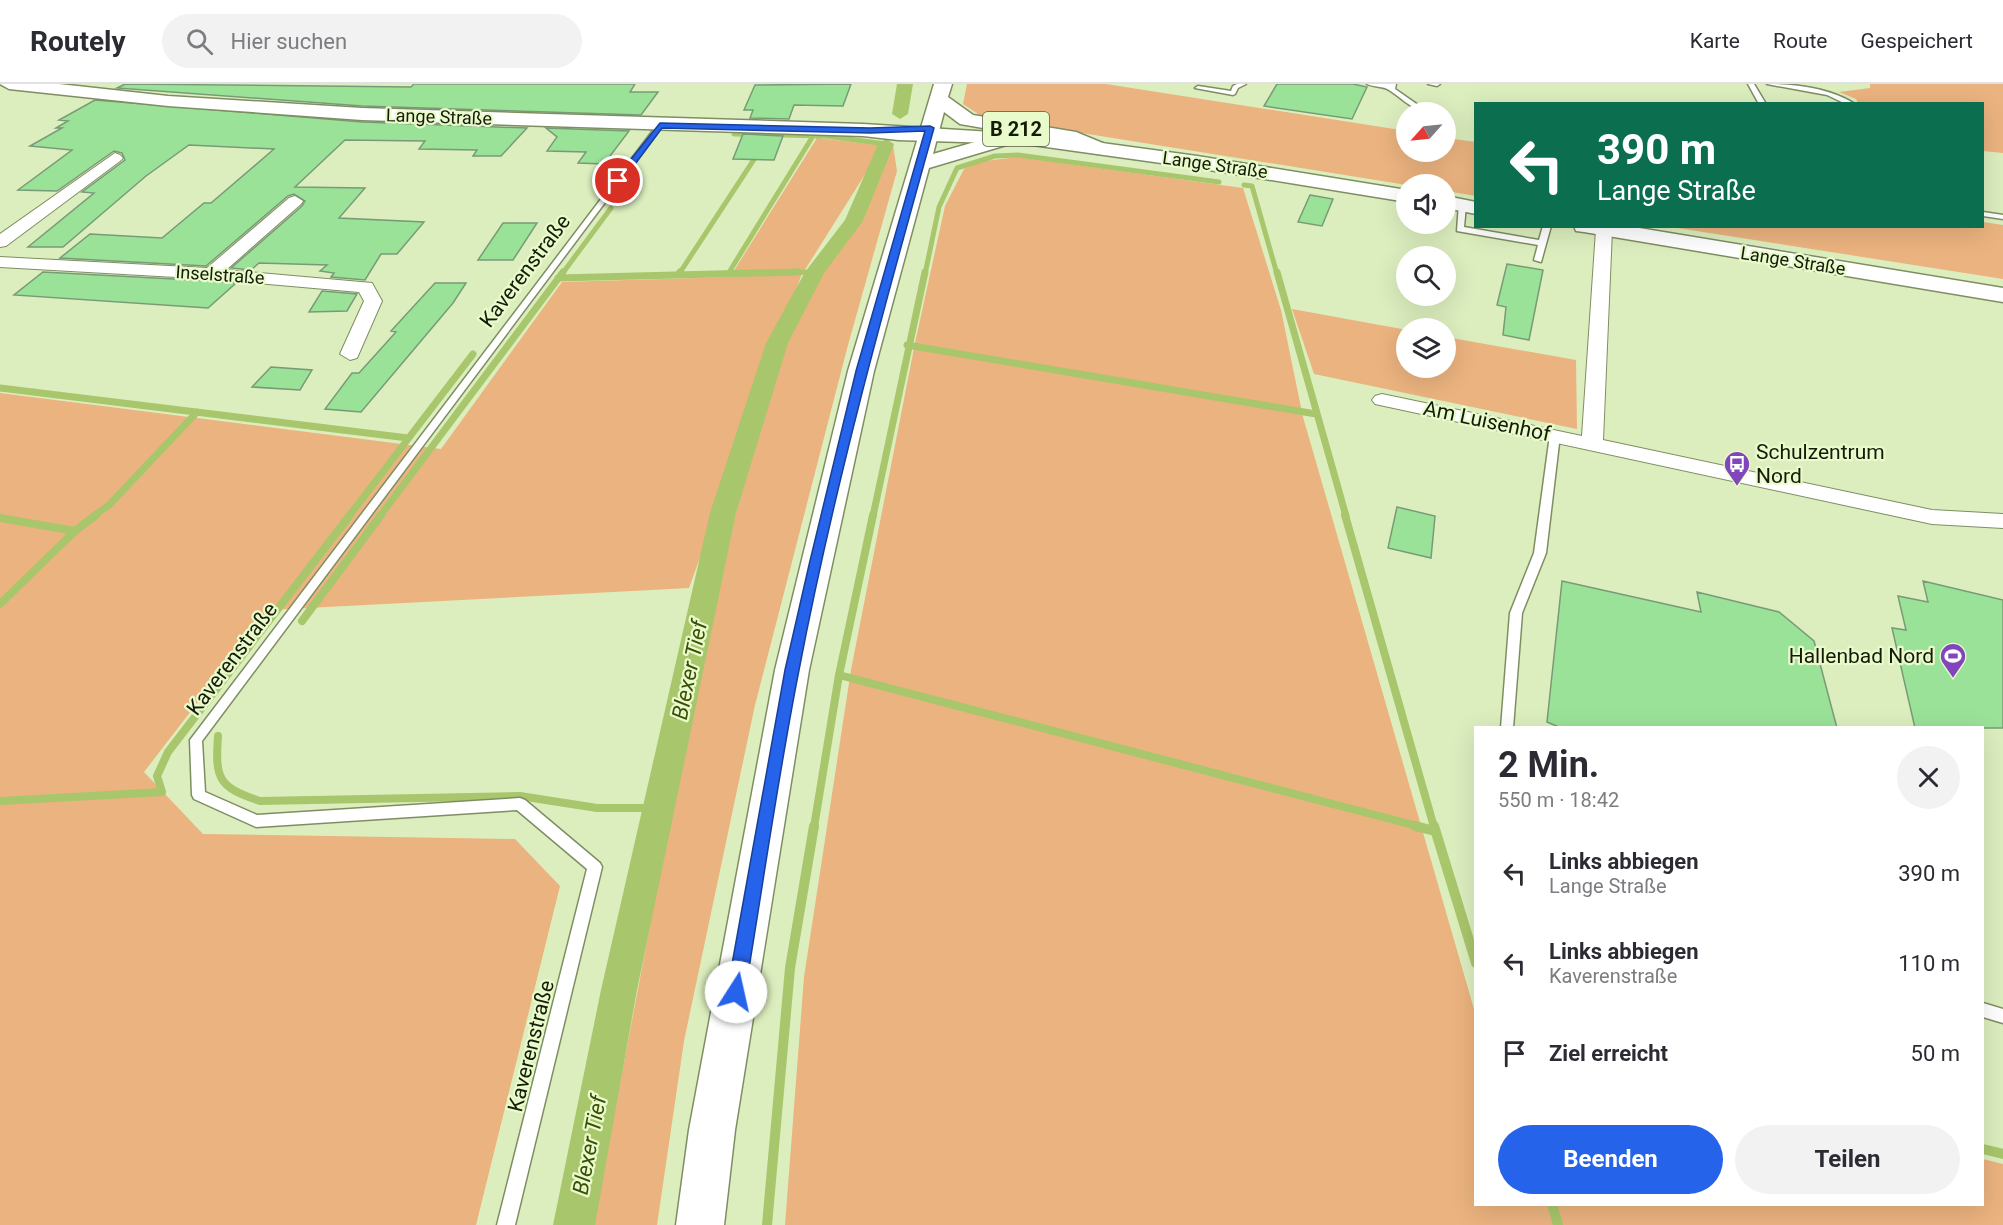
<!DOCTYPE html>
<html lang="de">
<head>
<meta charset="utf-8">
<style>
	body { margin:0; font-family:Roboto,sans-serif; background:#f2f2f3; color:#2b2b33; height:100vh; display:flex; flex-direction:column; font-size:22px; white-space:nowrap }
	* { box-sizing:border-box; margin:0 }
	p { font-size:20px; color:#7c7c81 }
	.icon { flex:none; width:33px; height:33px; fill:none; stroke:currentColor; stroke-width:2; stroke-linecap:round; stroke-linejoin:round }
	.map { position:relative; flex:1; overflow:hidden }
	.sheet { position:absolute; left:1474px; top:642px; width:510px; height:480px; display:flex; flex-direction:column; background:#fff; border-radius:0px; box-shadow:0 6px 24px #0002 }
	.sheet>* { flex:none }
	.top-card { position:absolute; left:1474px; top:18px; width:510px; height:126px; border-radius:0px; box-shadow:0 6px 24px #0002; background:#0b6e4f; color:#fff; overflow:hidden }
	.needle { width:39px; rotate:243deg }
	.controls { position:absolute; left:1396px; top:18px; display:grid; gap:12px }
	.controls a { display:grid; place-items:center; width:60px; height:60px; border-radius:50%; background:#fff; box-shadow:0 6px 24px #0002; font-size:30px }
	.pin { position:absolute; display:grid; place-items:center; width:51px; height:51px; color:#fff; margin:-26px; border:3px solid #fff; border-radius:50%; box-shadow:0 2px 6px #0007 }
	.me { position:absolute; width:66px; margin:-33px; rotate:10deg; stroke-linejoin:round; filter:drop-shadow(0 0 4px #0008) }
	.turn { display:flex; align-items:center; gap:21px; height:126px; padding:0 24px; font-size:27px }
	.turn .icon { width:78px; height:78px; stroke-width:2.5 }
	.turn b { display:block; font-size:42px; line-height:51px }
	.round { display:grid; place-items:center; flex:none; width:63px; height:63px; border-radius:32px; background:#f2f2f3 }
	.summary { display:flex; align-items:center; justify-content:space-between; height:102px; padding:0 24px }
	h1 { font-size:36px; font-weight:700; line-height:45px }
	.cta { display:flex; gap:12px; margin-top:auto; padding:12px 24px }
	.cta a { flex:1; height:69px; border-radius:36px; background:#2563eb; color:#fff; font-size:24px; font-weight:700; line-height:69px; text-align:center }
	.cta a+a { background:#f2f2f3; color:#2b2b33 }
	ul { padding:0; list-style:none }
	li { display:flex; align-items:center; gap:18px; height:90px; padding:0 24px }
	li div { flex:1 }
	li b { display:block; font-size:22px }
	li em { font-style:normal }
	header { display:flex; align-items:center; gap:36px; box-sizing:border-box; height:84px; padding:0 30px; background:#fff; border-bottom:2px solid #e1e1e2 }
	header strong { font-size:28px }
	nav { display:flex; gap:33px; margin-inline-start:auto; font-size:21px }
	.search { width:420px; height:54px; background:#f2f2f3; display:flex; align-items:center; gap:15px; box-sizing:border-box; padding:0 21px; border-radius:33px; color:#7c7c81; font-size:22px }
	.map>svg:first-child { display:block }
	.green { fill:#ebb37f }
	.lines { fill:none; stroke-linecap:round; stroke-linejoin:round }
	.stream-far3 { stroke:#a8c66b; stroke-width:5 }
	.stream-far2 { stroke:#a8c66b; stroke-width:7 }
	.stream-far1 { stroke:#a8c66b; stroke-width:8 }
	.stream { stroke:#a8c66b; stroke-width:10 }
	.canal { fill:#a8c66b; fill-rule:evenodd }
	.building { fill:#9be299; stroke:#789b77; stroke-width:1.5 }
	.lane-casing { stroke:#7f8e62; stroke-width:3 }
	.street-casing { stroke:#7f8e62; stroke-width:2 }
	.secondary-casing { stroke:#7f8e62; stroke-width:3 }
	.primary-casing { stroke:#7f8e62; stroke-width:3 }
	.lane { fill:#fff; fill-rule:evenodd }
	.street { fill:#fff; fill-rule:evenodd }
	.secondary { fill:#fff; fill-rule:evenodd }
	.primary { fill:#fff; fill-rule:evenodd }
	.route { fill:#2563eb; stroke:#184099; stroke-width:1.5 }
	.labels { text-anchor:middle; stroke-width:4.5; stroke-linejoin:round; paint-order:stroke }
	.far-street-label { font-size:18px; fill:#151b09; stroke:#e9fbcb }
	.shield { fill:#e9fbcb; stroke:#555e43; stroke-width:1.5 }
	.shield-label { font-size:20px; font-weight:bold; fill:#151b09 }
	.street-label { font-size:21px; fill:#151b09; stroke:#e9fbcb }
	.poi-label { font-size:21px; fill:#151b09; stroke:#e9fbcb; text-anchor:start }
	.water-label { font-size:22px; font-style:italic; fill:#3b4d09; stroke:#e9fbcb }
</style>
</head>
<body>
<header>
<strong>Routely</strong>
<div class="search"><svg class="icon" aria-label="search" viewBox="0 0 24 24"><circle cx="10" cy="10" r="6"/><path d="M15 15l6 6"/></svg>Hier suchen</div>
<nav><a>Karte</a><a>Route</a><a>Gespeichert</a></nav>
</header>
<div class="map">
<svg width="2003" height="1141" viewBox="0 0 2003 1141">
	<rect width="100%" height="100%" fill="#dceebe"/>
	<!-- green -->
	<path class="green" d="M967,0H1106L1407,47V68H1446V54L1476,58V112L1446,107V100L1407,101L1000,36L981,32L963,20Z
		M1870,0H2003V69L1983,67V20L1858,19L1856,15L1839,8L1870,4Z
		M817,54L877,61L881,65L801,192L689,504L269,526L144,688L203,750L515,755L560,802L476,1141H0V309L441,365L562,198L730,193Z
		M893,61L897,87L848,261L755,621L684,957L657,1141H593L673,721L741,405L785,263L818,194L863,136Z
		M1017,73L1243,104L1281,226L1303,333L1476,932V1120H1983V1075L2003,1080V1141H785L804,893L851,586L915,259L945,122L964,85L977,78Z
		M1983,138L2003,141V195L1671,143L1983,142Z
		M1292,225L1407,246V284H1446V253L1576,276L1577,345L1314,290Z"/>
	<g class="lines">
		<!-- stream-far3 -->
		<path class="stream-far3" d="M734,50L825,52L886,60
			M1244,101L1252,102L1277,190
			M562,190L611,124
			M679,190L770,51
			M728,190L813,52
			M733,190L815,188
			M925,190L939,123L957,84L995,72L1018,71L1219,98"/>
		<!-- stream-far2 -->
		<path class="stream-far2" d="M1277,188L1346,432
			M678,191L680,188
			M558,194L798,188
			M907,261L1316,330
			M0,304L408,354
			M94,432L109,421L197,328
			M349,432L473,270
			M380,432L563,188
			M873,432L925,188"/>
		<!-- stream-far1 -->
		<path class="stream-far1" d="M1345,431L1434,743
			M0,434L75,447
			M0,520L75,447L96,431
			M302,537L381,431
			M839,591L1421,743
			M218,652C215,695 218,703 260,717L520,712L597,724H660
			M0,717L162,708L157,692L168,668L350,431
			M814,743L839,591L873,431"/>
		<!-- stream -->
		<path class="stream" d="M1415,742L1435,747
			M1434,742L1476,879
			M1983,1065L2003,1070
			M1552,1120L1558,1141
			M767,1141L790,884L814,742"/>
		<!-- canal -->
		<path class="canal" d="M897,0H913L908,30L900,35L892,30Z
			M886,55L894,60L863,137L824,189L788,259L736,429L637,906L595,1141H553L601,906L710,429L766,259L805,188L845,136L878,60Z"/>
	</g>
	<!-- building -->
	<path class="building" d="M125,0L411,3L414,0H635L630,8H658L641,31L362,22L117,4Z
		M851,0L843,22L794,21L789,35L750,34L753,26H744L755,1Z
		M1277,0H1353L1367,3L1352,35L1264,22Z
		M95,16L362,38L527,44L501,72H473L477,66L419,65L425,57L345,56L295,103L365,104L339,134L424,138L397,170H381L365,196L331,193L334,189L320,187L327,181L259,179L251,186L231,184L302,122L305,117L294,110L288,112L206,182L60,174L90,150L162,154L204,119H211L274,65L189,61L146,92L63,163H28L94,109L82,108L125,76L122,69L114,67L57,107L18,106L72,66L30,62L62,44H56L68,37L59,36Z
		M546,44L629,47L604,80L578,79L586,68L547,67L557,53Z
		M743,50L783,52L774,76L733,75Z
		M1310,111L1333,115L1322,142L1298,138Z
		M503,139H537L513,176H478Z
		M1507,180L1543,186L1529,256L1503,251L1506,223L1497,221Z
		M43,188L211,197L236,199L208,224L14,211Z
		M435,199H466L453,219L361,328L325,325L352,289H359L396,248L391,247Z
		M322,207L357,210L347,227L309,228Z
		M271,283L312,286L300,306L252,303Z
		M1397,423L1435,432L1431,474L1388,464Z
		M1562,497L1701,528L1697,508L1779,528L1814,557L1837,644H1561L1547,638Z
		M1923,497L2003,516V644H1915L1892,544L1906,546L1898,512L1928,518Z"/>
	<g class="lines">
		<!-- lane casing -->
		<g class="lane-casing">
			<path id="lane" d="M1237,0H1246L1238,4L1235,10L1233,11L1195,4L1198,2L1231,7L1233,2Z
				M1367,0H1396L1395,5L1418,21L1435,28C1415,30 1405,16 1389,6C1384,2 1373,3 1367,0Z
				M1428,0H1440L1437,2Z
				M1748,0H1754L1766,20H1759Z
				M1767,0C1796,0 1830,4 1855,20H1846L1827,11Z
				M658,40L663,41L202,657L205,708L257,731L520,714L525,716L600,779L602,783L515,1141H497L587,785L517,726L256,743L194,715L192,711L190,656Z
				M1459,119L1466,121L1464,143L1539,156L1543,142H1551L1541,178L1534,176L1538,161L1457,147Z
				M1983,128L2003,131V135L1983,132Z
				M1555,348L1560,351L1546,469L1522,529L1513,644H1501L1510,529L1534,469L1550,351Z
				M1983,919L2003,925V939L1983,933Z"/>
		</g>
		<!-- street casing -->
		<g class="street-casing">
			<path id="street" d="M115,69L120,71L123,74L120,77L6,162L0,163V150Z
				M295,112L303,117L301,120L226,186L372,199L382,217L357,274L350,276L340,270L364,217L359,208L211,195L0,183V173L207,184L289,114Z
				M1598,142H1610L1612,146L1603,356L1932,426L2003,430V444L1932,440L1375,320L1372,316L1375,312L1382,310L1582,352L1596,146Z"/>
		</g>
		<!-- secondary casing -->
		<g class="secondary-casing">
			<path id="secondary" d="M0,0H59L168,12L362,24L863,40L992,48L1000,45L1197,72L1407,106V118L1197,84L1025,60L898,56L863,52L362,36L168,22L9,5Z
				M1446,112L1476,118V130L1446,124Z
				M1574,142H1627L2003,204V218L1584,148L1576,147Z"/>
		</g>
		<!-- primary casing -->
		<g class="primary-casing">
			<path id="primary" d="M934,0H952L948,13L973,31L1076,48L1105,60L1108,64L1098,70L1071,59L960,40L944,28L933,70L1006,49L1016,55L1013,59L929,84L874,287L809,586L735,1046L724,1141H676L689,1046L775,586L848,287Z"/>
		</g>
		<!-- lane -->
		<use href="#lane" class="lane"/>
		<!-- street -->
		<use href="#street" class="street"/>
		<!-- secondary -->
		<use href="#secondary" class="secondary"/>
		<!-- primary -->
		<use href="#primary" class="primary"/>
	</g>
	<!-- route -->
	<path class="route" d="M660,39L870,44L930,42L934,44C884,223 834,403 799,586C778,692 763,801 745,908L742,914L736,916L730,914L727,908L785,586L809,481L856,287L925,47L870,49L662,44L621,99H615V95Z"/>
	<!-- icons -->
	<defs>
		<g id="bus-pin" transform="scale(1.35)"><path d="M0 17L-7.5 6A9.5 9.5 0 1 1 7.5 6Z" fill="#8246bc" stroke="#e9fbcb"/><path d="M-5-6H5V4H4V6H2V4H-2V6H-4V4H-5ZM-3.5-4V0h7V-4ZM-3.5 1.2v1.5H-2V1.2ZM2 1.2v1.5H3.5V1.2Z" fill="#fff"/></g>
		<g id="stadium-pin" transform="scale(1.35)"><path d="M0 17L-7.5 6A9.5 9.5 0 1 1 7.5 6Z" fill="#8246bc" stroke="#e9fbcb"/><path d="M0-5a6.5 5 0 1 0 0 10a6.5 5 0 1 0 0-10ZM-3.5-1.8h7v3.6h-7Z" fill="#fff"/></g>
	</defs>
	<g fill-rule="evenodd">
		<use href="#bus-pin" x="1737" y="380"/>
		<use href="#stadium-pin" x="1953" y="572"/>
	</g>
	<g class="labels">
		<!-- far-street labels -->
		<g class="far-street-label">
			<text transform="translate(439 33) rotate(2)" y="6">Lange Straße</text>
			<text transform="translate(1215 81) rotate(8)" y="6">Lange Straße</text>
			<text transform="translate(1793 177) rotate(9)" y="6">Lange Straße</text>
			<text transform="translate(220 191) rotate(4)" y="6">Inselstraße</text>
		</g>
		<!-- shield labels -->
		<rect class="shield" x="983" y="28" width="66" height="34" rx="4.5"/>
		<g class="shield-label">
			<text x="1016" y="52">B 212</text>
		</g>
		<!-- street labels -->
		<g class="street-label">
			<text transform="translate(525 187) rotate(-53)" y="7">Kaverenstraße</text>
			<text transform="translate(1487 337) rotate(12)" y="7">Am Luisenhof</text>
			<text transform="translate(232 575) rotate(-53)" y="7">Kaverenstraße</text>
			<text transform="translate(531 962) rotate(-76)" y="7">Kaverenstraße</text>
		</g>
		<!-- poi labels -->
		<g class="poi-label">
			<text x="1756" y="375">Schulzentrum<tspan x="1756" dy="24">Nord</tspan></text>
			<text x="1934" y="579" text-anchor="end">Hallenbad Nord</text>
		</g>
		<!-- water labels -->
		<g class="water-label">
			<text transform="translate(689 586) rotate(-78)" y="8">Blexer Tief</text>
			<text transform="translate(589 1061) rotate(-79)" y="8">Blexer Tief</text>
		</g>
	</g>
</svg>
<div class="controls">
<a><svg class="needle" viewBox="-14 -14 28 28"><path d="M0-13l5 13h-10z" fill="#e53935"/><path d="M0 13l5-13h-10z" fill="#7c7c81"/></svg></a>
<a><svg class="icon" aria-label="sound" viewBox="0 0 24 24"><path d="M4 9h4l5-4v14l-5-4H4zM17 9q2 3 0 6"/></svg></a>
<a><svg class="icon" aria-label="search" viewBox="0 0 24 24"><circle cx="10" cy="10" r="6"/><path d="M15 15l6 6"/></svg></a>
<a><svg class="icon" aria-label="layers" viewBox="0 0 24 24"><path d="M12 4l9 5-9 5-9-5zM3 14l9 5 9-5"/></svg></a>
</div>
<div class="pin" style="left:618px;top:97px;background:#d93025"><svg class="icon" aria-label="arrive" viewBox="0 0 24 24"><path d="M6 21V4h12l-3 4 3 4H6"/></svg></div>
<svg class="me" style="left:736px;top:908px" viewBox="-20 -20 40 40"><circle r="19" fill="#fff"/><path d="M0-13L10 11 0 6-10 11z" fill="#2563eb"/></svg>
<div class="top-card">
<div class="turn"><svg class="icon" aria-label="left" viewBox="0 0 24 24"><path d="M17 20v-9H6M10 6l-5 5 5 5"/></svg><div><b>390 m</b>Lange Straße</div></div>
</div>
<section class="sheet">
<div class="summary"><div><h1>2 Min.</h1><p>550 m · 18:42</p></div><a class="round"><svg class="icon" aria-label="close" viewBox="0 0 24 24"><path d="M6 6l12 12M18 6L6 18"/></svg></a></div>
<ul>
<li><svg class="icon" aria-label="left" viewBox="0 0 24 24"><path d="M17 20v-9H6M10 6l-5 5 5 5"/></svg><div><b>Links abbiegen</b><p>Lange Straße</p></div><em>390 m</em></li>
<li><svg class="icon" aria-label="left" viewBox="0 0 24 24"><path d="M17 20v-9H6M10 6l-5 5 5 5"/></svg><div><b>Links abbiegen</b><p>Kaverenstraße</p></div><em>110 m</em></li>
<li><svg class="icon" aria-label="arrive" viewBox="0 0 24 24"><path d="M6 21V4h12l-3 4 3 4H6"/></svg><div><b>Ziel erreicht</b></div><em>50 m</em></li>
</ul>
<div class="cta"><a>Beenden</a><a>Teilen</a></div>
</section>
</div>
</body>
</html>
